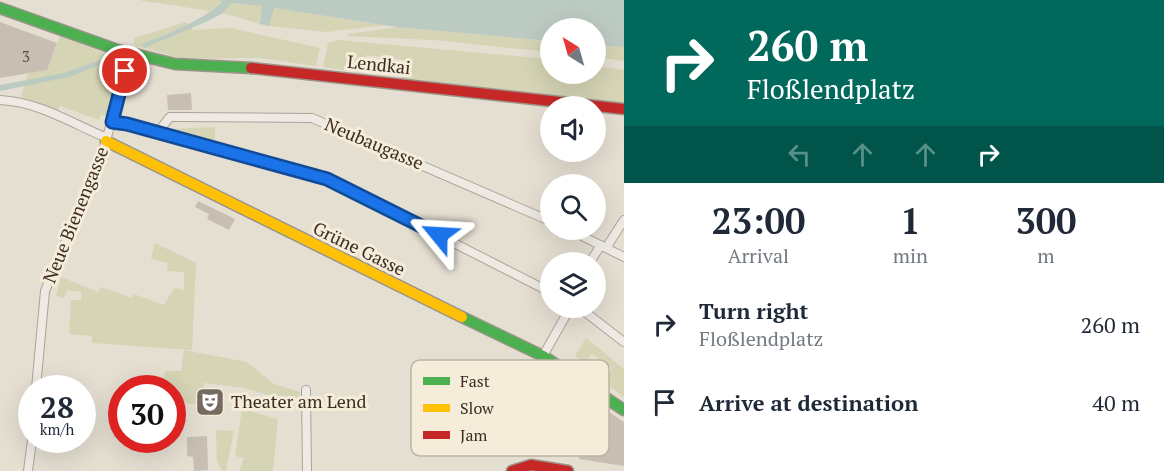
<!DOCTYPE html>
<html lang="en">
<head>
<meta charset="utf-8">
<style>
	body { margin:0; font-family:"PT Serif",serif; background:#f6f6f7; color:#1f2937; height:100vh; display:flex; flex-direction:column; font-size:22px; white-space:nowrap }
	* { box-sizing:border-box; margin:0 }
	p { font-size:20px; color:#747a83 }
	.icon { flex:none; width:33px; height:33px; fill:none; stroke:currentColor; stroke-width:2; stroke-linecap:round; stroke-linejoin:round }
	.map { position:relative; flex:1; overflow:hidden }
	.drawer { display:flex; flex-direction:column; background:#fff; width:540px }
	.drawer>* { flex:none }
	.hud { background:#00695c; color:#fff; overflow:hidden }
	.needle { width:39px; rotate:323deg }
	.tools { position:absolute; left:540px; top:18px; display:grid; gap:12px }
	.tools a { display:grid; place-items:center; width:66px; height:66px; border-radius:50%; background:#fff; box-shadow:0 6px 24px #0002; font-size:30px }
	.speed { position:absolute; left:18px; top:375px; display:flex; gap:12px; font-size:30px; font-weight:700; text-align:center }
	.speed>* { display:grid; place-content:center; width:78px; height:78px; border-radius:50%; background:#fff; box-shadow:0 6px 24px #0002; line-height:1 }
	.speed small { font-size:15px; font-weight:400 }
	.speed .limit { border:9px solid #d22; background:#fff; color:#111 }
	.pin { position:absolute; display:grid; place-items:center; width:51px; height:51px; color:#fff; margin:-26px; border:3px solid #fff; border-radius:50%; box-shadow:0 2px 6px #0007 }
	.me { position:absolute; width:66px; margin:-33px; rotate:297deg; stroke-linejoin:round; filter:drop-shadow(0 0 4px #0008) }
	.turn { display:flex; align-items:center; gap:21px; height:126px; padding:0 24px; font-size:27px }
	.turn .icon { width:78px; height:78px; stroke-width:2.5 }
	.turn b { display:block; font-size:42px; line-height:51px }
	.lanes { display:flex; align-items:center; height:57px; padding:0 24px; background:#0003; justify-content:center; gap:30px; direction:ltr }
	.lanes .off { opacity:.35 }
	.eta { display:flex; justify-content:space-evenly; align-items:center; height:102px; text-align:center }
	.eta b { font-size:36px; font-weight:800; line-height:42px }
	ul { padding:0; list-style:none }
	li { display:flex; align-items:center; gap:18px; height:78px; padding:0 24px }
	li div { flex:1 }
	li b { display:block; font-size:22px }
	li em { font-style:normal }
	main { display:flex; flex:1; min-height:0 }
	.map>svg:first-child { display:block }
	.green { fill:#d5d4b5 }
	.water { fill:#bccbc1 }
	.building { fill:#c9beb3 }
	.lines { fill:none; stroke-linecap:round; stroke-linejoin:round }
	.street-casing { stroke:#aba49a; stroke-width:10 }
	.fast-casing { stroke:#9b948a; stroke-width:13 }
	.slow-casing { stroke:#9b948a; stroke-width:13 }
	.jam-casing { stroke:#9b948a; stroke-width:13 }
	.street { stroke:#eeeae3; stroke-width:8 }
	.fast { stroke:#4caf50; stroke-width:10 }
	.slow { stroke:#ffc107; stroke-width:10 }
	.jam { stroke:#c62828; stroke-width:10 }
	.route-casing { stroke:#114b97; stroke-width:15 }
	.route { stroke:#1a73e8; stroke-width:10 }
	.labels { text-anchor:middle; stroke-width:6; stroke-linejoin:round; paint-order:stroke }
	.number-label { font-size:15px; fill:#5e5146 }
	.street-label { font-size:18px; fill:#3b2d22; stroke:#f5ecda }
	.poi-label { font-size:18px; fill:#3b2d22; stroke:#f5ecda; text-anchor:start }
	.key { fill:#f5ecda; stroke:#bdb3a3; stroke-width:1.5 }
	.key-label { font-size:16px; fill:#3b2d22 }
</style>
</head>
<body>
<main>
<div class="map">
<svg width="624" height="471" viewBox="0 0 624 471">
	<rect width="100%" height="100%" fill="#e5dfd2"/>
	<!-- green -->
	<path class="green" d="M138,0H219L222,1L210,11Z
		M232,3L262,6L260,24L223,13Z
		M273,8L386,25L327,32L269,26Z
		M186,22L193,30L231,28L320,48L316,66L259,58L183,59L134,45V38Z
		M397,27L550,41V52L433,40L347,36L348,34Z
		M60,36L122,60L107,116L101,115L99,120L60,106L58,110L21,97L28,73L47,70Z
		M339,40L550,59V74H596V66L624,70V103L402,78L405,60L366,55L361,73L323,67L328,43Z
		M596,45L624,47V61L596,57Z
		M215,127V142L178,132L176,134L171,129Z
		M155,243L196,263L192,350L92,343V336L69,334L71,300H81V292L67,290L64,298L56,296L61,277L98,292L101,287L132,298L134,294L164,305L174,288L184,290V272L167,271L168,263L151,259Z
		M586,338L624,369V397L603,382L612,368L592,354L585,363L575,356Z
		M184,350L247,362L274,384L300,392L298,403L243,388L204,383L203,405L173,402L172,388H147L149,377L164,378L165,371H181Z
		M242,409L278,419L273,471H239L244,458L235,456Z
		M216,430L234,431L226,471L222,470L217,461Z"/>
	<!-- water -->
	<path class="water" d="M219,0H624V47L596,45V28H550V41L397,27L274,8L269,26L260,24L262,6L232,3L223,13L206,22L144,48L142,44C163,36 208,18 222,1Z
		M111,56L113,60L69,77L0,91V85L64,73Z"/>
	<!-- building -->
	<path class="building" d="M0,22L57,43L47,70L0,78Z
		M191,93L192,110H168L167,95Z
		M198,201L235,219L229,230L207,219L209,214L195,207Z
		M580,393L624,422V466L579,459L584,434L566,412Z
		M207,436L208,470L194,471L193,457L187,456V437Z"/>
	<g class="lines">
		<!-- street casing -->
		<g class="street-casing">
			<path id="street" d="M0,100C40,102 71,123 107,138
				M112,122L127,124L338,184L550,292
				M157,133L170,117H176L312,118L550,221
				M570,230L624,257
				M606,248L624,220
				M590,262L601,245
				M580,308L624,342
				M543,356L570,308
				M36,388L45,291L103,151L131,53
				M306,390L307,471
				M28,471L32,440"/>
		</g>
		<!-- fast casing -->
		<g class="fast-casing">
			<path id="fast" d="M0,8L118,50L175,64L251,68
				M462,317L543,356L624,410"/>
		</g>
		<!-- slow casing -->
		<g class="slow-casing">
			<path id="slow" d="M106,141L462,317"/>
		</g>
		<!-- jam casing -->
		<g class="jam-casing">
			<path id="jam" d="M251,68L624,109
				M512,471L531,465L568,471"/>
		</g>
		<!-- street -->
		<use href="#street" class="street"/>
		<!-- fast -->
		<use href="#fast" class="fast"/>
		<!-- slow -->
		<use href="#slow" class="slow"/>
		<!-- jam -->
		<use href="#jam" class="jam"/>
	</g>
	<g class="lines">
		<!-- route casing -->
		<g class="route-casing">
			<path id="route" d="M125,71L112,122L127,124L327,179L439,235"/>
		</g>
		<!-- route -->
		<use href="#route" class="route"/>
	</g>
	<!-- icons -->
	<defs>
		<g id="theatre-square" transform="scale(1.5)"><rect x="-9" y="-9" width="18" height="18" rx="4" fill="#766b60" stroke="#f5ecda"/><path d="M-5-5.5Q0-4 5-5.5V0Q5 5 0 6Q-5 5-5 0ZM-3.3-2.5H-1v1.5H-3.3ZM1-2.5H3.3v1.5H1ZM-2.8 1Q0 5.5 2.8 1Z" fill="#fff"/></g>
	</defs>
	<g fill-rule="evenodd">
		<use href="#theatre-square" x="210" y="402"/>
	</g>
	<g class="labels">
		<!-- number labels -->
		<g class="number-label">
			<text x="26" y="62">3</text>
		</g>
		<!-- street labels -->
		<g class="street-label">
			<text transform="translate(379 65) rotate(6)" y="6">Lendkai</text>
			<text transform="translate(374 144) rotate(23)" y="6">Neubaugasse</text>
			<text transform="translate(76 215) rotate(-68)" y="6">Neue Bienengasse</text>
			<text transform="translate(359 249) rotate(26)" y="6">Grüne Gasse</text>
		</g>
		<!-- poi labels -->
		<g class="poi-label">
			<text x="231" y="408">Theater am Lend</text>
		</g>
	</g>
	<!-- legend -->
	<rect x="411" y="360" width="198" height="96" rx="9" class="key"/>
	<rect x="423" y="377" width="27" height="8" fill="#4caf50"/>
	<rect x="423" y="404" width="27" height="8" fill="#ffc107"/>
	<rect x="423" y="431" width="27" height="8" fill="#c62828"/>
	<g class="key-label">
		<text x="460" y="387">Fast</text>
		<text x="460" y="414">Slow</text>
		<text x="460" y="441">Jam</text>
	</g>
</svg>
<div class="tools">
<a><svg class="needle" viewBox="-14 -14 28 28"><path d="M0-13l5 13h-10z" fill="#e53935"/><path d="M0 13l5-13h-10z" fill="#747a83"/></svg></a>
<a><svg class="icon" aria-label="sound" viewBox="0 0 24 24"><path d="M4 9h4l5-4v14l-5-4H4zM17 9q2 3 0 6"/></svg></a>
<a><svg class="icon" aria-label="search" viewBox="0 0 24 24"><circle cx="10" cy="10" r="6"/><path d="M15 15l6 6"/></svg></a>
<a><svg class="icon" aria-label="layers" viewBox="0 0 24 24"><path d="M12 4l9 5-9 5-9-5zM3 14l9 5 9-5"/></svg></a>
</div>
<div class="speed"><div>28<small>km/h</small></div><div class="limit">30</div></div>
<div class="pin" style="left:125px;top:71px;background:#d93025"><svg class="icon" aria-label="arrive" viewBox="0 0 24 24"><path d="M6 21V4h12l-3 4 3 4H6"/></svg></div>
<svg class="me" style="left:439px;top:235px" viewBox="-20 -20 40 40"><path d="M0-17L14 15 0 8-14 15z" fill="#1a73e8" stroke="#fff" stroke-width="4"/></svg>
</div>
<section class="drawer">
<div class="hud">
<div class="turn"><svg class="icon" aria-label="right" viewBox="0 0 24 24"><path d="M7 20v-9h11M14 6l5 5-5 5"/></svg><div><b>260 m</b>Floßlendplatz</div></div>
<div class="lanes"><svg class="icon off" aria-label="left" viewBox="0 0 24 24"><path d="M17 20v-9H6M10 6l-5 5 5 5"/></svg><svg class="icon off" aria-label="ahead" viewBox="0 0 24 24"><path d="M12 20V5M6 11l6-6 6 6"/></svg><svg class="icon off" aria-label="ahead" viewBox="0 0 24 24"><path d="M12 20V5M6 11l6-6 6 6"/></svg><svg class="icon" aria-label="right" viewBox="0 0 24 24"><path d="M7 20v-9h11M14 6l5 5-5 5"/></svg></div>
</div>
<div class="eta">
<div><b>23:00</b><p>Arrival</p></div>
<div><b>1</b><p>min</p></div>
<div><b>300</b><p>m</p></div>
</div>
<ul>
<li><svg class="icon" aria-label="right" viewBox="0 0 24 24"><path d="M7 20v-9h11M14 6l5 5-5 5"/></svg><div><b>Turn right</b><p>Floßlendplatz</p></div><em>260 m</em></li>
<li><svg class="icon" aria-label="arrive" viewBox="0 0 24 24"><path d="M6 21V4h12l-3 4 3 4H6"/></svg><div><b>Arrive at destination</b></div><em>40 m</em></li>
</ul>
</section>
</main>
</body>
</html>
